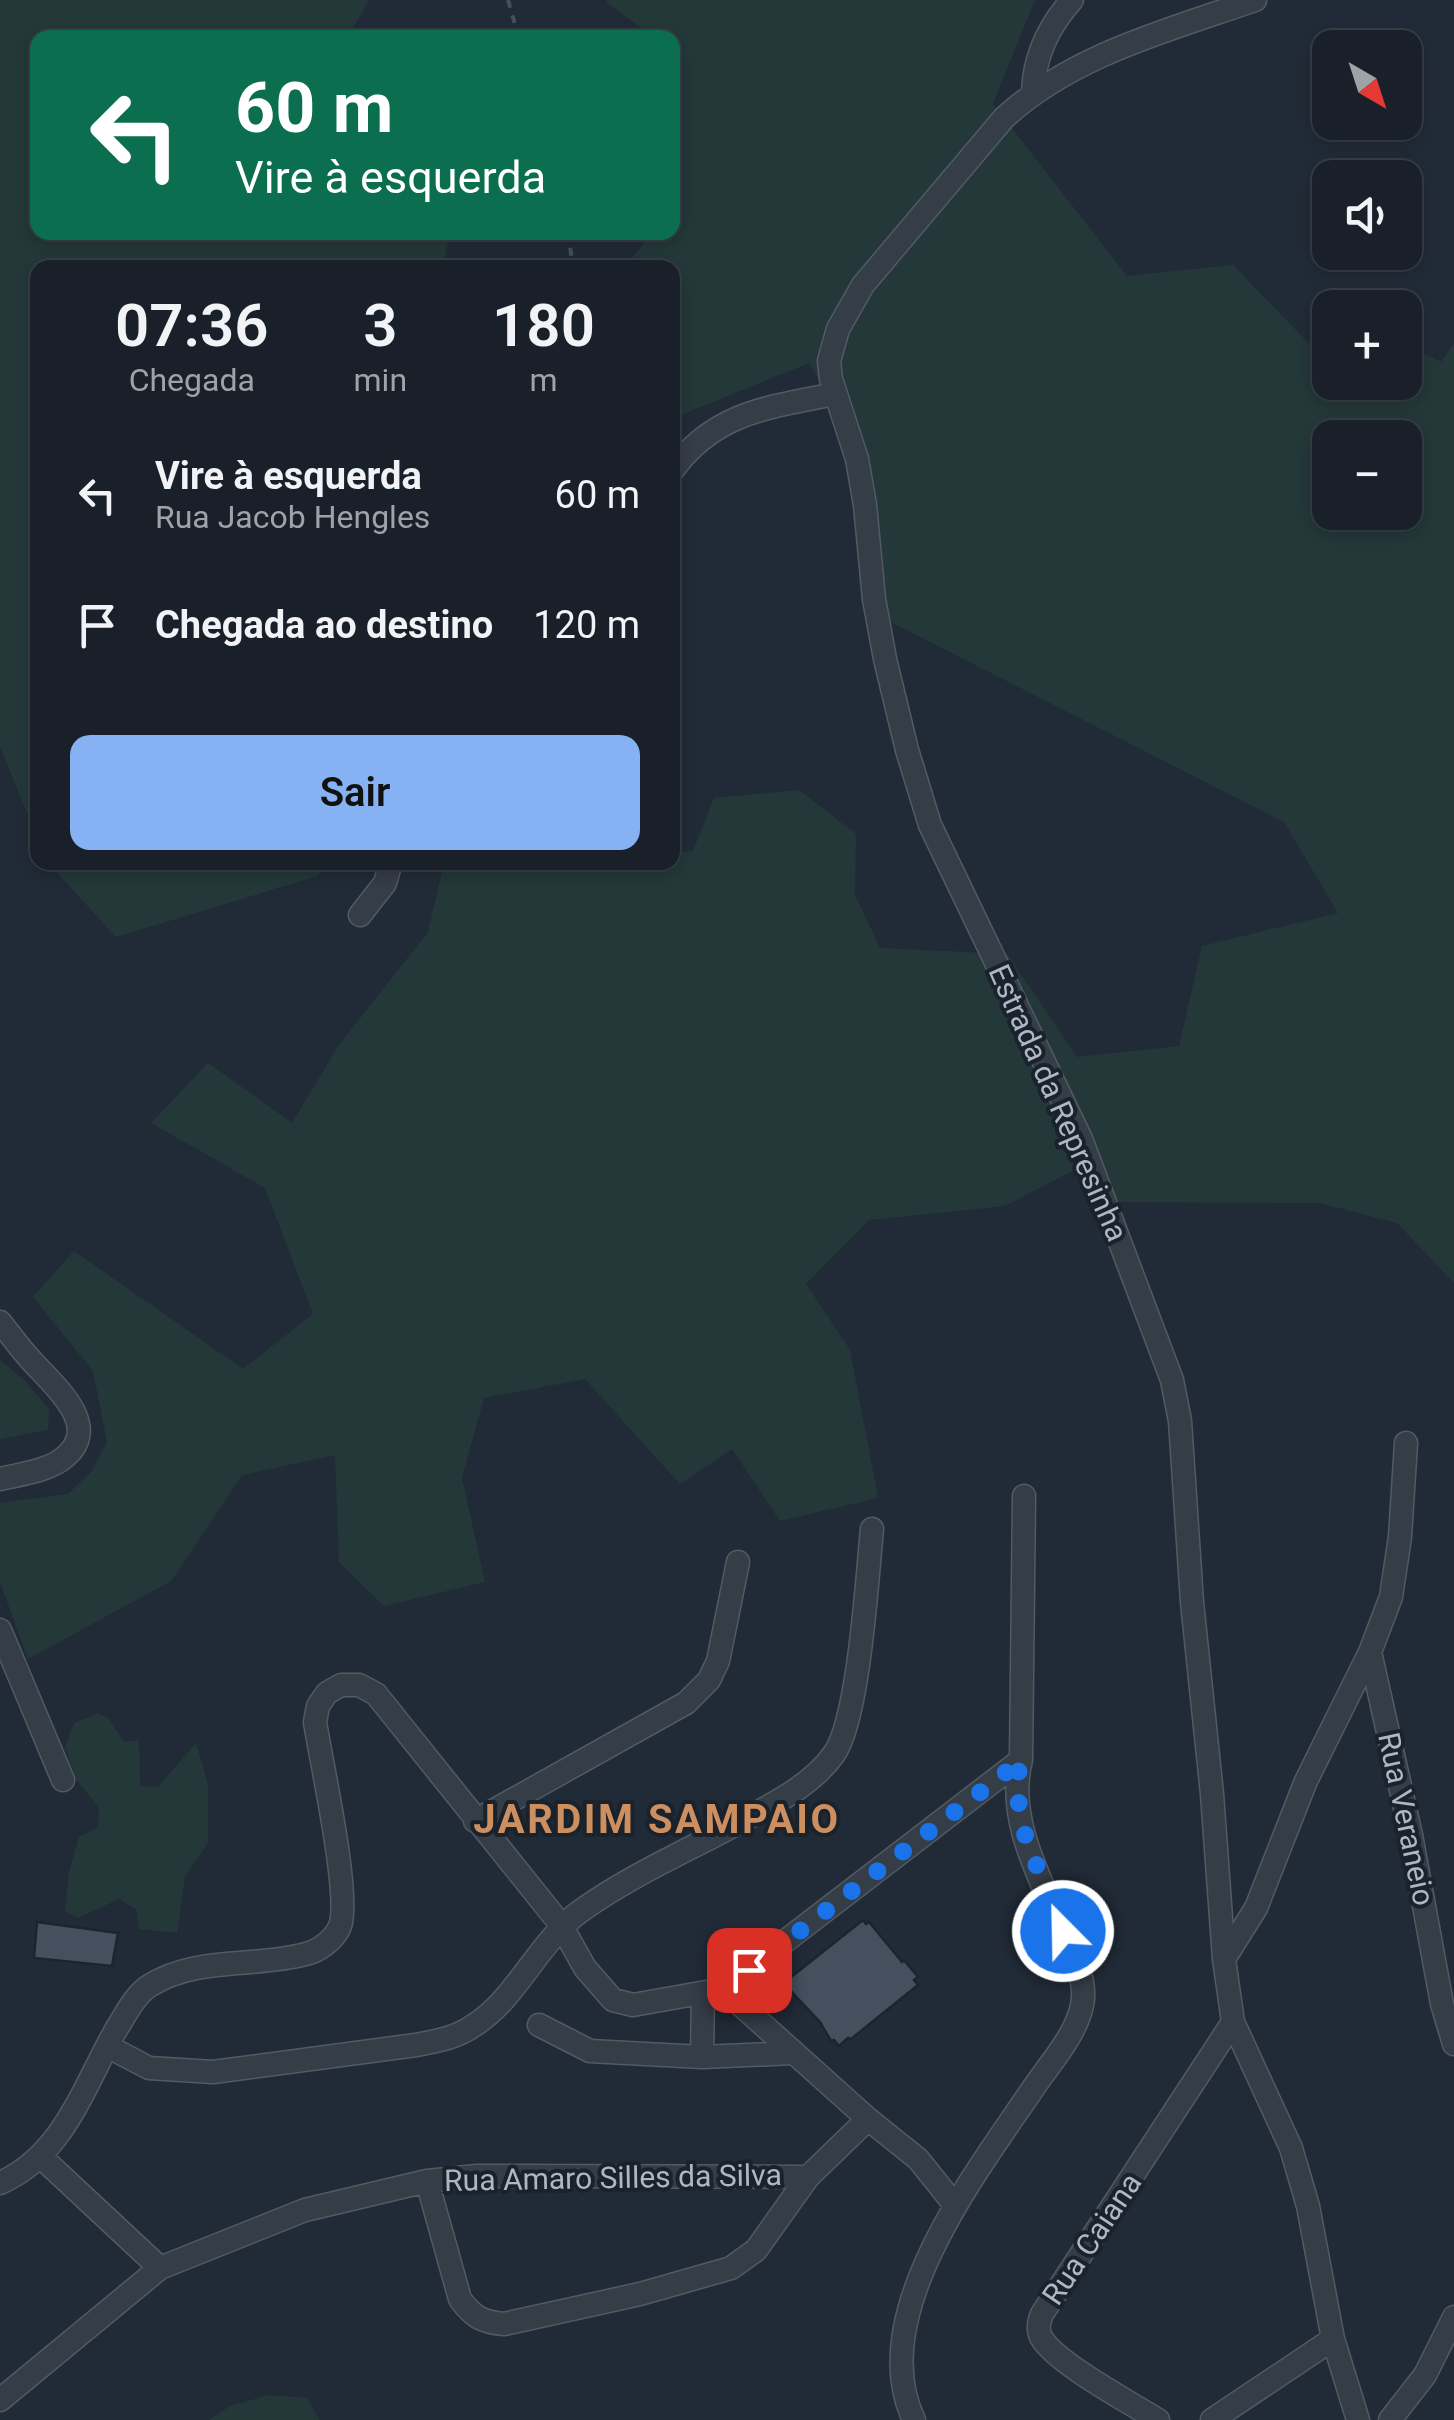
<!DOCTYPE html>
<html lang="pt">
<head>
<meta charset="utf-8">
<style>
	body { margin:0; font-family:Roboto,sans-serif; background:#262d35; color:#f1f3f6; height:100vh; display:flex; flex-direction:column; font-size:38px; white-space:nowrap }
	* { box-sizing:border-box; margin:0 }
	p { font-size:32px; color:#9fa3a8 }
	.icon { flex:none; width:55px; height:55px; fill:none; stroke:currentColor; stroke-width:2; stroke-linecap:round; stroke-linejoin:round }
	.map { position:relative; flex:1; overflow:hidden }
	.side { position:absolute; left:30px; top:260px; width:650px; height:610px; display:flex; flex-direction:column; background:#192029; border-radius:20px; box-shadow:0 5px 15px #0003,0 0 0 2px #373e46 }
	.side>* { flex:none }
	.banner { position:absolute; left:30px; top:30px; width:650px; height:210px; border-radius:20px; box-shadow:0 5px 15px #0003,0 0 0 2px #373e46; background:#0b6e4f; color:#fff; overflow:hidden }
	.needle { width:65px; rotate:141deg }
	.buttons { position:absolute; left:1312px; top:30px; display:grid; gap:20px }
	.buttons a { display:grid; place-items:center; width:110px; height:110px; border-radius:20px; background:#192029; box-shadow:0 5px 15px #0003,0 0 0 2px #373e46; font-size:50px }
	.pin { position:absolute; display:grid; place-items:center; width:85px; height:85px; color:#fff; margin:-42px; border-radius:20px; box-shadow:0 5px 15px #0006 }
	.me { position:absolute; width:110px; margin:-55px; rotate:337deg; stroke-linejoin:round; filter:drop-shadow(0 0 8px #0008) }
	.turn { display:flex; align-items:center; gap:35px; height:210px; padding:0 40px; font-size:45px }
	.turn .icon { width:130px; height:130px; stroke-width:2.5 }
	.turn b { display:block; font-size:70px; line-height:85px }
	.eta { display:flex; justify-content:space-evenly; align-items:center; height:170px; text-align:center }
	.eta b { font-size:60px; font-weight:600; line-height:70px }
	.action { display:flex; gap:20px; margin-top:auto; padding:20px 40px }
	.action a { flex:1; height:115px; border-radius:20px; background:#86b1f2; color:#111; font-size:40px; font-weight:600; line-height:115px; text-align:center }
	ul { padding:0; list-style:none }
	li { display:flex; align-items:center; gap:30px; height:130px; padding:0 40px }
	li div { flex:1 }
	li b { display:block; font-size:38px }
	li em { font-style:normal }
	.map>svg:first-child { display:block }
	.green { fill:#243839; fill-rule:evenodd }
	.building { fill:#45505f; stroke:#1c242e; stroke-width:2.5 }
	.lines { fill:none; stroke-linecap:round; stroke-linejoin:round }
	.minor-casing { stroke:#525a65; stroke-width:25 }
	.path { stroke:#415355; stroke-width:4; stroke-dasharray:8 8; stroke-linecap:butt }
	.minor { stroke:#353d47; stroke-width:22 }
	.route { stroke:#1a73e8; stroke-width:18; stroke-dasharray:0 32.4 }
	.labels { text-anchor:middle; stroke-width:8; stroke-linejoin:round; paint-order:stroke }
	.street-label { font-size:30px; fill:#afb7c4; stroke:#1a222c }
	.district-label { font-size:40px; font-weight:bold; letter-spacing:2.5px; fill:#ce8f60; stroke:#1a222c }
</style>
</head>
<body>
<div class="map">
<svg width="1454" height="2420" viewBox="0 0 1454 2420">
	<rect width="100%" height="100%" fill="#212b37"/>
	<!-- green -->
	<path class="green" d="M0,0H369L348,37L38,38V232L450,233L443,267L38,268L37,837L0,746Z
		M607,0H1035L993,104L1127,276L1233,265L1317,352L1330,347V382H1405V343L1441,362L1454,343V1283L1397,1223L1320,1203L1116,1202L1099,1157L1005,1206L869,1220L806,1284L850,1350L878,1498L780,1521L732,1449L680,1484L585,1379L484,1398L462,1478L485,1582L384,1606L339,1562L335,1455L242,1475L171,1581L28,1659L0,1582V1503L68,1494L92,1471L107,1442L93,1371L33,1297L74,1251L243,1369L313,1314L265,1188L151,1123L208,1063L292,1123L339,1045L428,932L444,863L672,862L673,852L693,851L714,798L799,790L856,834L855,895L880,948L1007,954L1077,1057L1179,1046L1202,946L1338,913L1284,822L873,613L853,437L809,363L673,418L672,268L625,267L652,233L672,232V38L654,37L607,3ZM1330,438H1405V512H1330Z
		M48,863H324L318,876L116,937Z
		M0,1360L23,1379L49,1409L48,1430L0,1439Z
		M98,1713L108,1718L124,1742L139,1740L140,1786L158,1787L196,1743L208,1784V1843L185,1877L177,1933L139,1929L136,1909L119,1899L78,1918L65,1911L69,1872L79,1837L98,1827L99,1808L76,1779L65,1747L74,1723Z
		M269,2395L307,2398L320,2420H209L230,2406Z"/>
	<!-- building -->
	<path class="building" d="M863,1920L866,1924L869,1922L902,1962L904,1960L918,1977L914,1980L918,1985L851,2039L848,2038L839,2046L834,2040L831,2041L820,2022L788,1988L786,1981Z
		M37,1922L118,1933L112,1966L34,1958Z"/>
	<g class="lines">
		<!-- minor casing -->
		<g class="minor-casing">
			<path id="minor" d="M1255,0C1169,30 1072,55 1004,118L863,285L838,329L829,361L831,379L857,459L865,505L874,599L885,659L907,750L930,825L1081,1139L1172,1380L1180,1421L1192,1602L1212,1794L1224,1959L1233,2022L1291,2148L1308,2206L1333,2339L1358,2420
				M1033,93C1034,56 1048,27 1072,0
				M672,471C714,412 770,407 835,394
				M360,915L385,883L391,862
				M0,1322C10,1334 19,1347 30,1359C50,1382 103,1424 66,1456C50,1471 21,1474 0,1479
				M1406,1443L1400,1537L1391,1597L1370,1652L1411,1835L1442,2004L1454,2044
				M0,1630L63,1780
				M475,1821L686,1703L709,1680L718,1661L738,1562
				M1224,1959L1256,1908L1306,1781L1370,1652
				M723,1989L868,2119L918,2159L954,2204
				M539,2025L590,2051L702,2057L703,1993
				M107,2046L149,2068L213,2072L416,2045C436,2041 456,2038 473,2026C517,1999 538,1941 582,1910C631,1875 689,1850 742,1821C775,1803 812,1785 834,1754C859,1718 867,1579 872,1529
				M702,2057L794,2053
				M41,2157L160,2268
				M427,2181L460,2299C473,2317 482,2322 504,2324L640,2294L731,2268L756,2250L808,2177L868,2119
				M0,2183C64,2155 84,2085 117,2028C126,2014 135,1995 149,1986C196,1956 255,1968 306,1954C319,1951 335,1939 340,1926C351,1896 321,1761 315,1722L318,1706L327,1693L341,1685H359L376,1694L561,1925L585,1968L613,2000L633,2005L723,1989L1021,1760
				M0,2400L160,2268L305,2210L427,2181L477,2176L808,2177
				M914,2420C864,2316 976,2173 1032,2090C1048,2066 1071,2041 1080,2013C1089,1986 1077,1965 1067,1941C1044,1885 1005,1821 1021,1760L1024,1496
				M1158,2420C1131,2403 1054,2362 1041,2337C1037,2329 1039,2321 1042,2314L1233,2022
				M1212,2420L1333,2339
				M1390,2420L1425,2375L1454,2317"/>
		</g>
		<!-- path -->
		<path class="path" d="M508,0L519,38
			M568,232L573,268"/>
		<!-- minor -->
		<use href="#minor" class="minor"/>
	</g>
	<g class="lines">
		<!-- route -->
		<path class="route" d="M749,1970L1022,1760L1015,1784L1026,1839L1063,1931"/>
	</g>
	<g class="labels">
		<!-- street labels -->
		<g class="street-label">
			<text transform="translate(1058 1103) rotate(66)" y="10">Estrada da Represinha</text>
			<text transform="translate(1406 1819) rotate(78)" y="10">Rua Veraneio</text>
			<text transform="translate(613 2178) rotate(-1)" y="10">Rua Amaro Silles da Silva</text>
			<text transform="translate(1092 2239) rotate(-56)" y="10">Rua Caiana</text>
		</g>
		<!-- district labels -->
		<g class="district-label">
			<text x="657" y="1833">JARDIM SAMPAIO</text>
		</g>
	</g>
</svg>
<div class="buttons">
<a><svg class="needle" viewBox="-14 -14 28 28"><path d="M0-13l5 13h-10z" fill="#e53935"/><path d="M0 13l5-13h-10z" fill="#9fa3a8"/></svg></a>
<a><svg class="icon" aria-label="sound" viewBox="0 0 24 24"><path d="M4 9h4l5-4v14l-5-4H4zM17 9q2 3 0 6"/></svg></a>
<a>+</a>
<a>−</a>
</div>
<div class="pin" style="left:749px;top:1970px;background:#d93025"><svg class="icon" aria-label="arrive" viewBox="0 0 24 24"><path d="M6 21V4h12l-3 4 3 4H6"/></svg></div>
<svg class="me" style="left:1063px;top:1931px" viewBox="-20 -20 40 40"><circle r="17" fill="#1a73e8" stroke="#fff" stroke-width="3"/><path d="M0-11L8 9 0 5-8 9z" fill="#fff"/></svg>
<div class="banner">
<div class="turn"><svg class="icon" aria-label="left" viewBox="0 0 24 24"><path d="M17 20v-9H6M10 6l-5 5 5 5"/></svg><div><b>60 m</b>Vire à esquerda</div></div>
</div>
<section class="side">
<div class="eta">
<div><b>07:36</b><p>Chegada</p></div>
<div><b>3</b><p>min</p></div>
<div><b>180</b><p>m</p></div>
</div>
<ul>
<li><svg class="icon" aria-label="left" viewBox="0 0 24 24"><path d="M17 20v-9H6M10 6l-5 5 5 5"/></svg><div><b>Vire à esquerda</b><p>Rua Jacob Hengles</p></div><em>60 m</em></li>
<li><svg class="icon" aria-label="arrive" viewBox="0 0 24 24"><path d="M6 21V4h12l-3 4 3 4H6"/></svg><div><b>Chegada ao destino</b></div><em>120 m</em></li>
</ul>
<div class="action"><a>Sair</a></div>
</section>
</div>
</body>
</html>
